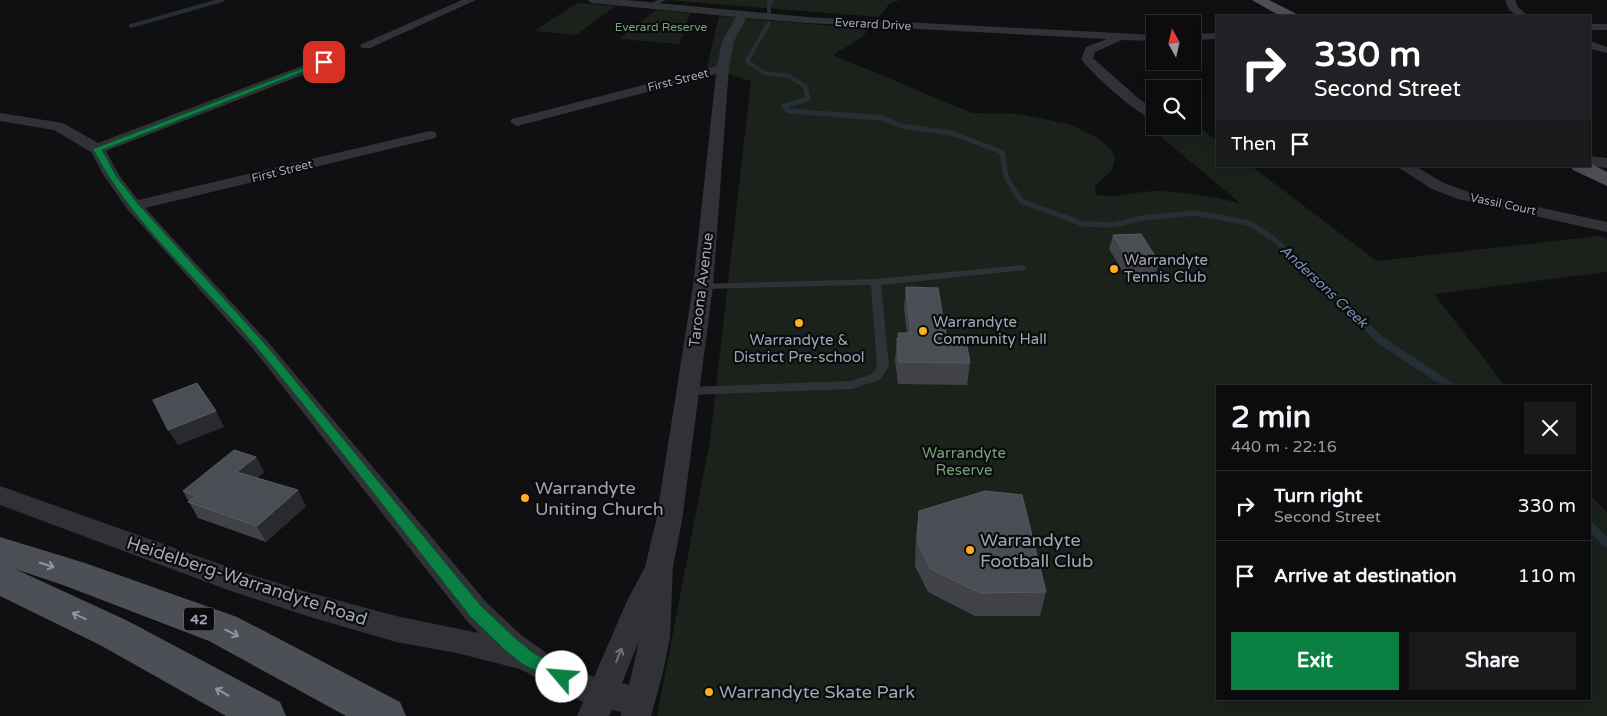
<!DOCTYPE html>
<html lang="en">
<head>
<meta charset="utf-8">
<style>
	body { margin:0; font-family:"Varela Round",sans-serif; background:#1a1a1c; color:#f1f3f6; height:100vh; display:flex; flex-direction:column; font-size:19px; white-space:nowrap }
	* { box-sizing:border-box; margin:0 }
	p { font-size:16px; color:#9a9b9e }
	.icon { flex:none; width:28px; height:28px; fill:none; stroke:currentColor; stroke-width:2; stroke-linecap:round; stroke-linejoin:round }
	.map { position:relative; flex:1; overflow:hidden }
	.sheet { position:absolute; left:1216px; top:385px; width:375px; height:315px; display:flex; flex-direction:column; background:#0c0c0e; border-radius:0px; box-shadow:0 5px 20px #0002,0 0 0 1px #2c2c2e }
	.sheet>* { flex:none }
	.hud { position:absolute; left:1216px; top:15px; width:375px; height:152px; border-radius:0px; box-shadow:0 5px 20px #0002,0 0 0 1px #2c2c2e; background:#202124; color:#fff; overflow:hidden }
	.needle { width:32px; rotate:352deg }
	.fabs { position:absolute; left:1146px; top:15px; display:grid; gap:10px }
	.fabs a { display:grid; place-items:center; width:55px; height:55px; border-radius:0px; background:#0c0c0e; box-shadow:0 5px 20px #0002,0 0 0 1px #2c2c2e; font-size:25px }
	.pin { position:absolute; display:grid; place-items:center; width:42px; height:42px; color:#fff; margin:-21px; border-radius:10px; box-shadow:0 2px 8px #0006 }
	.me { position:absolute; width:55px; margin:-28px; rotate:297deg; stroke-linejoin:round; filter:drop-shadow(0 0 4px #0008) }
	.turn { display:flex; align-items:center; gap:18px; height:105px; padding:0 15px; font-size:22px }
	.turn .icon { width:65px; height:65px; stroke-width:2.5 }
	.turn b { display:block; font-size:35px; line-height:42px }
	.then { display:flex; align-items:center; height:48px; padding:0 15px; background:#0003; gap:10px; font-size:19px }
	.round { display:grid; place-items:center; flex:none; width:52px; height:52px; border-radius:0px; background:#1a1a1c }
	.overview { display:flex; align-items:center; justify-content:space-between; height:85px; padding:0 15px }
	h1 { font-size:30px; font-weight:800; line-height:38px }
	.button { display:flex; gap:10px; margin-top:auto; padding:10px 15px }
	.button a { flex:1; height:58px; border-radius:0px; background:#0b8043; color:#fff; font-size:20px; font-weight:800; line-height:58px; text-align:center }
	.button a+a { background:#1a1a1c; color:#f1f3f6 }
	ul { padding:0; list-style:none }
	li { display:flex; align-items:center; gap:15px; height:70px; padding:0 15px; border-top:1px solid #2c2c2e }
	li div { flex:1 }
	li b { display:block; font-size:19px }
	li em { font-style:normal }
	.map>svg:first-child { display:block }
	.green { fill:#1a221b }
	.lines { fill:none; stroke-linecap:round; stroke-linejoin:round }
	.stream-far4 { stroke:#262f36; stroke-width:4 }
	.stream-far3 { stroke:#262f36; stroke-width:5 }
	.stream-far2 { stroke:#262f36; stroke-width:5.5 }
	.stream-far1 { stroke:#262f36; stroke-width:8 }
	.stream { stroke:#262f36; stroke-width:9 }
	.lane { fill:#313237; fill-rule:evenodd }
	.street { fill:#313237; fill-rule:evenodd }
	.primary { fill:#4d4f56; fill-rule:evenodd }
	.wall { fill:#414248 }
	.shaded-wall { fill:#292a2e }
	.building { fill:#4b4d54; stroke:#595b63 }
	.oneway { stroke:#8f95a1 }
	.oneway2 { stroke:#6e727c }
	.route { fill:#0b8043; stroke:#07532c }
	.poi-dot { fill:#fdaf1d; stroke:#0b0b0d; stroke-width:2 }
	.labels { text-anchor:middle; stroke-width:4.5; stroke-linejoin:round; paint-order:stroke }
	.far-street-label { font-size:12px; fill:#a0a6b4; stroke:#0b0b0d }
	.far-park-label { font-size:12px; fill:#76a078; stroke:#0b0b0d }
	.far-water-label { font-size:14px; font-style:italic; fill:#7496b2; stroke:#0b0b0d }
	.shield { fill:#0b0b0d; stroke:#737882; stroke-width:1 }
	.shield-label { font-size:14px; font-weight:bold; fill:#a0a6b4 }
	.poi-label { font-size:15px; fill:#a0a6b4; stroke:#0b0b0d; text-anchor:start }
	.street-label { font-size:15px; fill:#a0a6b4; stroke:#0b0b0d }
	.park-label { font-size:15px; fill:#76a078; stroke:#0b0b0d }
	.near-poi-label { font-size:18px; fill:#a0a6b4; stroke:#0b0b0d; text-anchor:start }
	.near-street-label { font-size:18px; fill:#a0a6b4; stroke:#0b0b0d }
</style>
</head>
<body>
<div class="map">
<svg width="1607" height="716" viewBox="0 0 1607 716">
	<rect width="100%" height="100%" fill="#101012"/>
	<!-- green -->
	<path class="green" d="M664,0H901L890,3L879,17Z
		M577,3L616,6L576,35L534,31Z
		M656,10L690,13L679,44L619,39Z
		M719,16L869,29L862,37L833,55L972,113L1020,114L1069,124L1099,139L1112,151L1115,158L1112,170L1095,186L1096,195C1115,198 1135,192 1154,191C1183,191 1212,197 1240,203L1148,126H1192L1193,123L1217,141L1218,166H1251L1377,261L1599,236L1607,239V272L1434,294L1505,386H1218V699H1590V495L1607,512V716H657L710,440L751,81L707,68Z"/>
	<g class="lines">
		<!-- stream-far4 -->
		<path class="stream-far4" d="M769,13V2L772,0
			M769,23L747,61L764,73L789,76L806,87
			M131,26L222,0"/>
		<!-- stream-far3 -->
		<path class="stream-far3" d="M805,86L808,99L784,106L788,111L882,118L901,126L951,133L1002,152L1006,177L1017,195"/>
		<!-- stream-far2 -->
		<path class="stream-far2" d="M1017,194L1021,201L1083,224L1114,225L1142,218L1196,213L1249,223L1272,238L1317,276L1371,331"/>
		<!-- stream-far1 -->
		<path class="stream-far1" d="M1370,330L1380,340L1450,386"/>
		<!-- stream -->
		<path class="stream" d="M1590,526L1607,543"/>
		<!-- lane -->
		<path class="lane" d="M658,0H666L652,6L647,5Z
			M1022,265L1027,268L1025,270L881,285L889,366L880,380L852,389L689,395L683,391L689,387L851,381L872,374L877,366L871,285L703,289L699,288L698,286L699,284L876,279Z"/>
		<!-- street -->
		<path class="street" d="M462,0H476L370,48H362L360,46L362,44Z
			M587,0H626L807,17L1155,35V41L1122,40L1095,52L1093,58L1138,98L1155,110V120C1138,116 1092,74 1081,59L1086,47L1107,39L807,23L746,18L734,41L729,68L713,286L682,521L673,566L670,637L663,672L651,716H621V712L612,710L609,716H577L583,702L520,669L457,653L396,642L307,616L228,590L0,505V486L242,572L307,592L396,616L479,633L466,620L254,350L128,210L104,176L91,152L54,130L0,121V113L63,123L98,143L320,59H328L330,62L328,65L106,151L119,175L138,200L430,131L435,132L437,135L435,138L145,208L268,342L486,602L521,635L548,654L594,677L627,601L645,567L656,521L693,286L716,74L517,126L510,122L512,119L717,66L722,41L736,17L592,3ZM639,641L629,685L622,683Z
			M1505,0H1515L1518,7L1528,16H1517L1509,10Z
			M1590,24H1607V30H1590Z
			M1218,33V39L1192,40V34Z
			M1590,41L1607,47V53L1590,49Z
			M1590,156L1607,158V168L1590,166Z
			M1396,166H1415L1444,183L1469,192L1607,222V232L1458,199L1432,189Z"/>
		<!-- primary -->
		<path class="primary" d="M1252,0H1269L1295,13L1297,16H1280Z
			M1590,163L1607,172V186L1573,170L1570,166H1590Z
			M0,537L85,563L237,617L400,702L406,716H346L209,641L63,585L15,569L128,621L280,702L286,716H226L100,645L0,596Z"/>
	</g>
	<!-- wall -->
	<path class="wall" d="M1113,235L1159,262L1155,276L1126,277L1109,249Z
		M906,287L947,341L970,363L967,385L898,384L895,360L897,338H898V333H907L904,308Z
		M256,457L264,472L257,478L306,506L266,542L198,518L183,491Z
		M919,511L1046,592L1040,616H975L928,592L915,566L916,534Z"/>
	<!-- shaded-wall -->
	<path class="shaded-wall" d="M216,411L224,427L178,445L168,430Z
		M256,457L264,472L245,488L237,472Z
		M298,490L306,506L266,542L257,526Z"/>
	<!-- building -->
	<path class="building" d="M1141,234L1159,262H1130L1113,235Z
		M906,287L938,288L947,341H966L970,363L899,362L897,338H899L898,333H911Z
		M197,383L216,411L168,430L153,400Z
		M234,450L256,457L237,472L298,490L257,526L188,502L196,496L183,491Z
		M985,491L1022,495L1046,592L980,593L931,569L918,543L919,511Z"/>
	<!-- one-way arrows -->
	<defs><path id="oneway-shaft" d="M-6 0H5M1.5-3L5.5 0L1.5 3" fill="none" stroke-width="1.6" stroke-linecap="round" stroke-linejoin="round" transform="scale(1.25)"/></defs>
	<g class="oneway">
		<use href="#oneway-shaft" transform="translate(47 565) rotate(17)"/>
		<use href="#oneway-shaft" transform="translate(79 616) rotate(-155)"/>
		<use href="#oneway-shaft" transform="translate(232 633) rotate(27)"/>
		<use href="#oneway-shaft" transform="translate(222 692) rotate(-151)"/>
	</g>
	<use class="oneway2" href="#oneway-shaft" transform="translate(619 655) rotate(-68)"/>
	<!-- route -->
	<path class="route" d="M322,61L328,62L102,150L116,176L138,204L265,344L481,606L516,639L533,653L568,671L571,677L568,682L562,684L556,682L521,663L504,649L470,616C400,527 331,437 258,349C203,283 133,226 93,149Z"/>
	<!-- markers -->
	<g class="poi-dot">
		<circle cx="1114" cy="269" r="5"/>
		<circle cx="799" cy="323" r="5"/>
		<circle cx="923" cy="331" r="5"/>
		<circle cx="525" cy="498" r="5"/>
		<circle cx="970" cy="550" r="5"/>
		<circle cx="709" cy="692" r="5"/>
	</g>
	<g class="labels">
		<!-- far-street labels -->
		<g class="far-street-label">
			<text transform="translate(873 24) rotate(3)" y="4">Everard Drive</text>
			<text transform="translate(678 80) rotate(-14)" y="4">First Street</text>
			<text transform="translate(282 171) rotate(-14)" y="4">First Street</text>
			<text transform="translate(1503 204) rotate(12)" y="4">Vassil Court</text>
		</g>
		<!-- far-park labels -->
		<g class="far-park-label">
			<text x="661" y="31">Everard Reserve</text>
		</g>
		<!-- far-water labels -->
		<g class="far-water-label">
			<text transform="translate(1324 286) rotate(43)" y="5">Andersons Creek</text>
		</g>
		<!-- shield labels -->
		<rect class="shield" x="184" y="607.5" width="30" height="23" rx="4"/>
		<g class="shield-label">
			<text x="199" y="624">42</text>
		</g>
		<!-- poi labels -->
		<g class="poi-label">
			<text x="1124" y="265">Warrandyte<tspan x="1124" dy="17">Tennis Club</tspan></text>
			<text x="933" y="327">Warrandyte<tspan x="933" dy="17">Community Hall</tspan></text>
			<text x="799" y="345" text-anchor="middle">Warrandyte &amp;<tspan x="799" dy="17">District Pre-school</tspan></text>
		</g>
		<!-- street labels -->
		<g class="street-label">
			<text transform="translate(701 290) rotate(-83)" y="5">Taroona Avenue</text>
		</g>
		<!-- park labels -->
		<g class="park-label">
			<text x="964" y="458">Warrandyte<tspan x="964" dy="17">Reserve</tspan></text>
		</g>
		<!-- near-poi labels -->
		<g class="near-poi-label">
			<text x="535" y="494">Warrandyte<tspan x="535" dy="21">Uniting Church</tspan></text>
			<text x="980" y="546">Warrandyte<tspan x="980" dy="21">Football Club</tspan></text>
			<text x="719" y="698">Warrandyte Skate Park</text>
		</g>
		<!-- near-street labels -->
		<g class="near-street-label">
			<text transform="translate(247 581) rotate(18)" y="6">Heidelberg-Warrandyte Road</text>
		</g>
	</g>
</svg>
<div class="fabs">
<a><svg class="needle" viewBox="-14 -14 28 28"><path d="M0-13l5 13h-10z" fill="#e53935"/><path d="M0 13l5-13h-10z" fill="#9a9b9e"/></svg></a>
<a><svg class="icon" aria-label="search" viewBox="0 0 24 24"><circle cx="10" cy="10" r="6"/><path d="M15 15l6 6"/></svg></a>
</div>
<div class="pin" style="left:324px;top:62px;background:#d93025"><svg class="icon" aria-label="arrive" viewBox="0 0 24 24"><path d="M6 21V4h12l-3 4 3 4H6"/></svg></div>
<svg class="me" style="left:562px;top:677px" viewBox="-20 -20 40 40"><circle r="19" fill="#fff"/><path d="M0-13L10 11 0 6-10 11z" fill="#0b8043"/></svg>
<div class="hud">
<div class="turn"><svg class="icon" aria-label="right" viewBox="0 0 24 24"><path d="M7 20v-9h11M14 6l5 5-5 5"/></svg><div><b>330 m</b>Second Street</div></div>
<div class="then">Then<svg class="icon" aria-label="arrive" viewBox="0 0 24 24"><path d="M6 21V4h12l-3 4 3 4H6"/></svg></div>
</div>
<section class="sheet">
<div class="overview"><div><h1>2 min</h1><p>440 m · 22:16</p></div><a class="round"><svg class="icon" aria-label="close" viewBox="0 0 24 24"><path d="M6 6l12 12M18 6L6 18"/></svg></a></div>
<ul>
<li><svg class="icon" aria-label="right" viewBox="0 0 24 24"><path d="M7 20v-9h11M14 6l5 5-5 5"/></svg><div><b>Turn right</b><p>Second Street</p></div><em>330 m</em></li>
<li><svg class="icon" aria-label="arrive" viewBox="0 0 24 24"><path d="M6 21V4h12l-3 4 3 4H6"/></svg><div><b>Arrive at destination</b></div><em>110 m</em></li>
</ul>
<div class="button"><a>Exit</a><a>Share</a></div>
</section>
</div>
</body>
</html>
